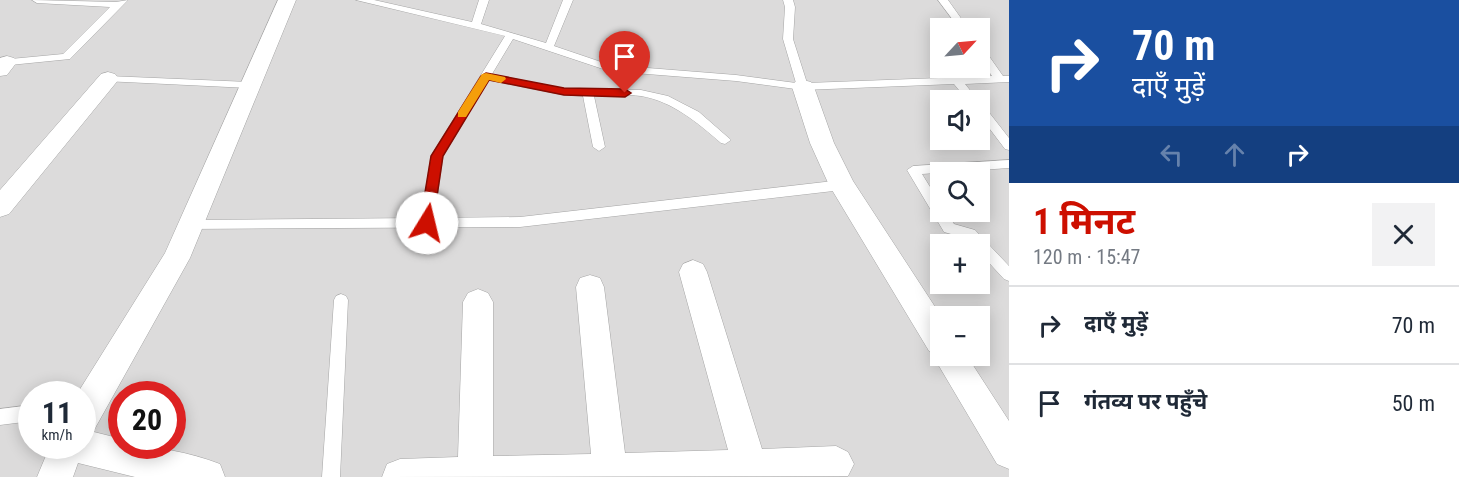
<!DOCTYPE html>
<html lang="hi">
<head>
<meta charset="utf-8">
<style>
	body { margin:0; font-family:"Roboto Condensed","Noto Sans Devanagari",sans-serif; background:#f2f2f3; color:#1f2937; height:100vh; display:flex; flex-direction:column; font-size:22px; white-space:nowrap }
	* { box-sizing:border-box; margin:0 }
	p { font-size:20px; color:#747a83 }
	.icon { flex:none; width:33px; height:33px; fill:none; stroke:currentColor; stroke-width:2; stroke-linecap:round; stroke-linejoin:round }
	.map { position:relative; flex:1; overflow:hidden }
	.panel { display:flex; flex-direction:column; background:#fff; width:450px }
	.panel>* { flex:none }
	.guide { background:#1a4fa0; color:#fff; overflow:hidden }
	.needle { width:39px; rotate:64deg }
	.controls { position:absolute; left:930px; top:18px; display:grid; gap:12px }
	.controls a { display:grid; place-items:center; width:60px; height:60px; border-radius:0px; background:#fff; box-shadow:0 3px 15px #0003; font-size:30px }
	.speed { position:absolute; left:18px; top:381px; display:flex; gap:12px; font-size:30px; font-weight:700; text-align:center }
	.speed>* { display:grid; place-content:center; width:78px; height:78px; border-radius:50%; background:#fff; box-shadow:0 3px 15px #0003; line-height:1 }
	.speed small { font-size:15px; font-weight:400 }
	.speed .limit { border:9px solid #d22; background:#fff; color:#111 }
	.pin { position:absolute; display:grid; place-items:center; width:51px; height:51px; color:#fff; margin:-62px -26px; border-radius:50% 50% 50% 0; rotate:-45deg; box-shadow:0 0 6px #0007 }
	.pin .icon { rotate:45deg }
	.me { position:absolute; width:66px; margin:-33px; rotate:9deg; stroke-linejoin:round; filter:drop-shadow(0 0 4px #0008) }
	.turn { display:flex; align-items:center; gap:21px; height:126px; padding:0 24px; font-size:27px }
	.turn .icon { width:78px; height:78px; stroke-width:2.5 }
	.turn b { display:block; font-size:42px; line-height:51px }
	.lanes { display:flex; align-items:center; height:57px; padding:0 24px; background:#0003; justify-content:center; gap:30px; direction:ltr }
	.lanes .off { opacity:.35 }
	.round { display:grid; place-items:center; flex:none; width:63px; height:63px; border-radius:0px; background:#f2f2f3 }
	.headline { display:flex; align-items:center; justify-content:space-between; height:102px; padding:0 24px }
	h1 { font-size:36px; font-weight:700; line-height:45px; color:#cd0f00 }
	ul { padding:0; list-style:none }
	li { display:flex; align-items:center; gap:18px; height:78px; padding:0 24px; border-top:2px solid #e0e1e3 }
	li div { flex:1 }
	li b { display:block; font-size:22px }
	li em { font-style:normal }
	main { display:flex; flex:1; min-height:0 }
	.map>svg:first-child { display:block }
	.residential { fill:#dcdbdb; fill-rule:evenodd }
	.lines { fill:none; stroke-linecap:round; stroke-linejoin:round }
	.lane-casing { stroke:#a5a5a5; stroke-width:1 }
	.street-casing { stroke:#a5a5a5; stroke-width:1 }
	.lane { fill:#fff; fill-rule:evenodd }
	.street { fill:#fff; fill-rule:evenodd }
	.route { fill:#cd0f00; stroke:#850a00; stroke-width:1.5 }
	.slow { fill:#f59e0b }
</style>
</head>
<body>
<main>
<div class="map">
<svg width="1009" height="477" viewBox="0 0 1009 477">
	<rect width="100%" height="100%" fill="#efede4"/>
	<!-- residential -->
	<path class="residential" d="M0,0H1009V477H0ZM940,28H980V68H940ZM940,100H980V140H940ZM940,172H980V212H940ZM940,244H980V284H940ZM940,316H980V356H940ZM32,394H82V446H32ZM122,394H172V446H122Z"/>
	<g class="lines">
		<!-- lane casing -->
		<g class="lane-casing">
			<path id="lane" d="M32,0L116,2L128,0L70,59L0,66V60L63,54L110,7L37,3Z
				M356,0H374L472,22L479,0H489L481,24L546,43L563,0H573L554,46L610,65L736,75L796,83L783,39L785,7L783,0H793L795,7L793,39L807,83L992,76L980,58V48L984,49L1003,76H1009V82L965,84L978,100H967L954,84L803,90L736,81L609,71L513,39L492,74L564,89L641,90L668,96L699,112L731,140L725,144L721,143C698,123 672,101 641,96C626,94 609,96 594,96L605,147L599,151L593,147L583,96L564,95L489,80L443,156L434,218L520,217L842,180L848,185L842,190L520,227L185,229L183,225L185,221L190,220L421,218L431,156L505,36Z
				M938,0H948L968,28H959Z
				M108,76L249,82L254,85L249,88L104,81V77Z
				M980,105L984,106L1009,138V150L1005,149L980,116Z
				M1009,160V168L922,174L940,203V212H946L954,224L975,230L1009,266V281L1004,279L980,253V244H972L965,238L944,232L907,170L913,166Z
				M341,294L346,296L348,300L340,477H322L334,300L336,296Z
				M32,405V421L0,425V409Z"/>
		</g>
		<!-- street casing -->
		<g class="street-casing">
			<path id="street" d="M278,0H296L190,258L94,430L90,431L122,439V446C155,446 189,452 220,464L225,477H135L78,463L73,477H37L50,446H82V394H77L165,253Z
				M7,56L14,58L17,62L7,75L0,76V58Z
				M108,72L115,74L119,79L115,84L9,214L0,217V190L101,74Z
				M803,80L811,82L814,87L834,143L853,181L941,316L940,356H967L1009,421V469L997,464L939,366L934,356L936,353L929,351L829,185L810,143L792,87L795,82Z
				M693,260L703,264L707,272L762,449L836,446L848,452L854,464L848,476L382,477L387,464L400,459L458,457L463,302L468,293L478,289L488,293L493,302V456L591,454L576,287L580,278L590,275L600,278L604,287L625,453L728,450L679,272L683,264Z"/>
		</g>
		<!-- lane -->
		<use href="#lane" class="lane"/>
		<!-- street -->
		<use href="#street" class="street"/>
	</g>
	<!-- route -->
	<path class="route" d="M486,73L564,88L625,89L631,93L625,97L564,95L489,80L443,156L433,223L427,228L422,227L420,223L431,156L481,76Z"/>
	<!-- slow -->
	<path class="slow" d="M486,73L505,77L506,79L501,83L489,80L466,117H458V112L482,74Z"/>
</svg>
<div class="controls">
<a><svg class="needle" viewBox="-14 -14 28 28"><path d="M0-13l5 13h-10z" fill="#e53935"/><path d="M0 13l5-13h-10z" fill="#747a83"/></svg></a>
<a><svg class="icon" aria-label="sound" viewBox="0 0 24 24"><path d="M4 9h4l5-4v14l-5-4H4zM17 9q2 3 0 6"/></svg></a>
<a><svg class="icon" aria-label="search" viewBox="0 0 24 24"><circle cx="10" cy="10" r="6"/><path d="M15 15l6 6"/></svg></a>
<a>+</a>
<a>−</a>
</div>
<div class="speed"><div>11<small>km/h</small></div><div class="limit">20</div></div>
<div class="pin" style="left:625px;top:93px;background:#d93025"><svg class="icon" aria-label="arrive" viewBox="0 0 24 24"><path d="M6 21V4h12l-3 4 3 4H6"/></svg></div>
<svg class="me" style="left:427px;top:223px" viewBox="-20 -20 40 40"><circle r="19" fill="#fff"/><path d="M0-13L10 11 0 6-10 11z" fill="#cd0f00"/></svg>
</div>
<section class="panel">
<div class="guide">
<div class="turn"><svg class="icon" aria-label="right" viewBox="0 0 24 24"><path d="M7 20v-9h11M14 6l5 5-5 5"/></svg><div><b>70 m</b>दाएँ मुड़ें</div></div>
<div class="lanes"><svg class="icon off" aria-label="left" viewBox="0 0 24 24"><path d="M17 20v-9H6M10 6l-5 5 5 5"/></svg><svg class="icon off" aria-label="ahead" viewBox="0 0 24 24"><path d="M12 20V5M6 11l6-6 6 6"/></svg><svg class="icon" aria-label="right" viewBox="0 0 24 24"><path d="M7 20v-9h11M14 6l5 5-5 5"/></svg></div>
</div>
<div class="headline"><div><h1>1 मिनट</h1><p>120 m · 15:47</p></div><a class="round"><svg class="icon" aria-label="close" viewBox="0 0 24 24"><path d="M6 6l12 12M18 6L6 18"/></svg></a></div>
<ul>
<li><svg class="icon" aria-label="right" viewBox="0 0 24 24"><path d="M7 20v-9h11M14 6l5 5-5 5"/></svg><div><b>दाएँ मुड़ें</b></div><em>70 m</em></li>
<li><svg class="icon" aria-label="arrive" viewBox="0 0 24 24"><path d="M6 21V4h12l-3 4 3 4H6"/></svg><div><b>गंतव्य पर पहुँचे</b></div><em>50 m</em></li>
</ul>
</section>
</main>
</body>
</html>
